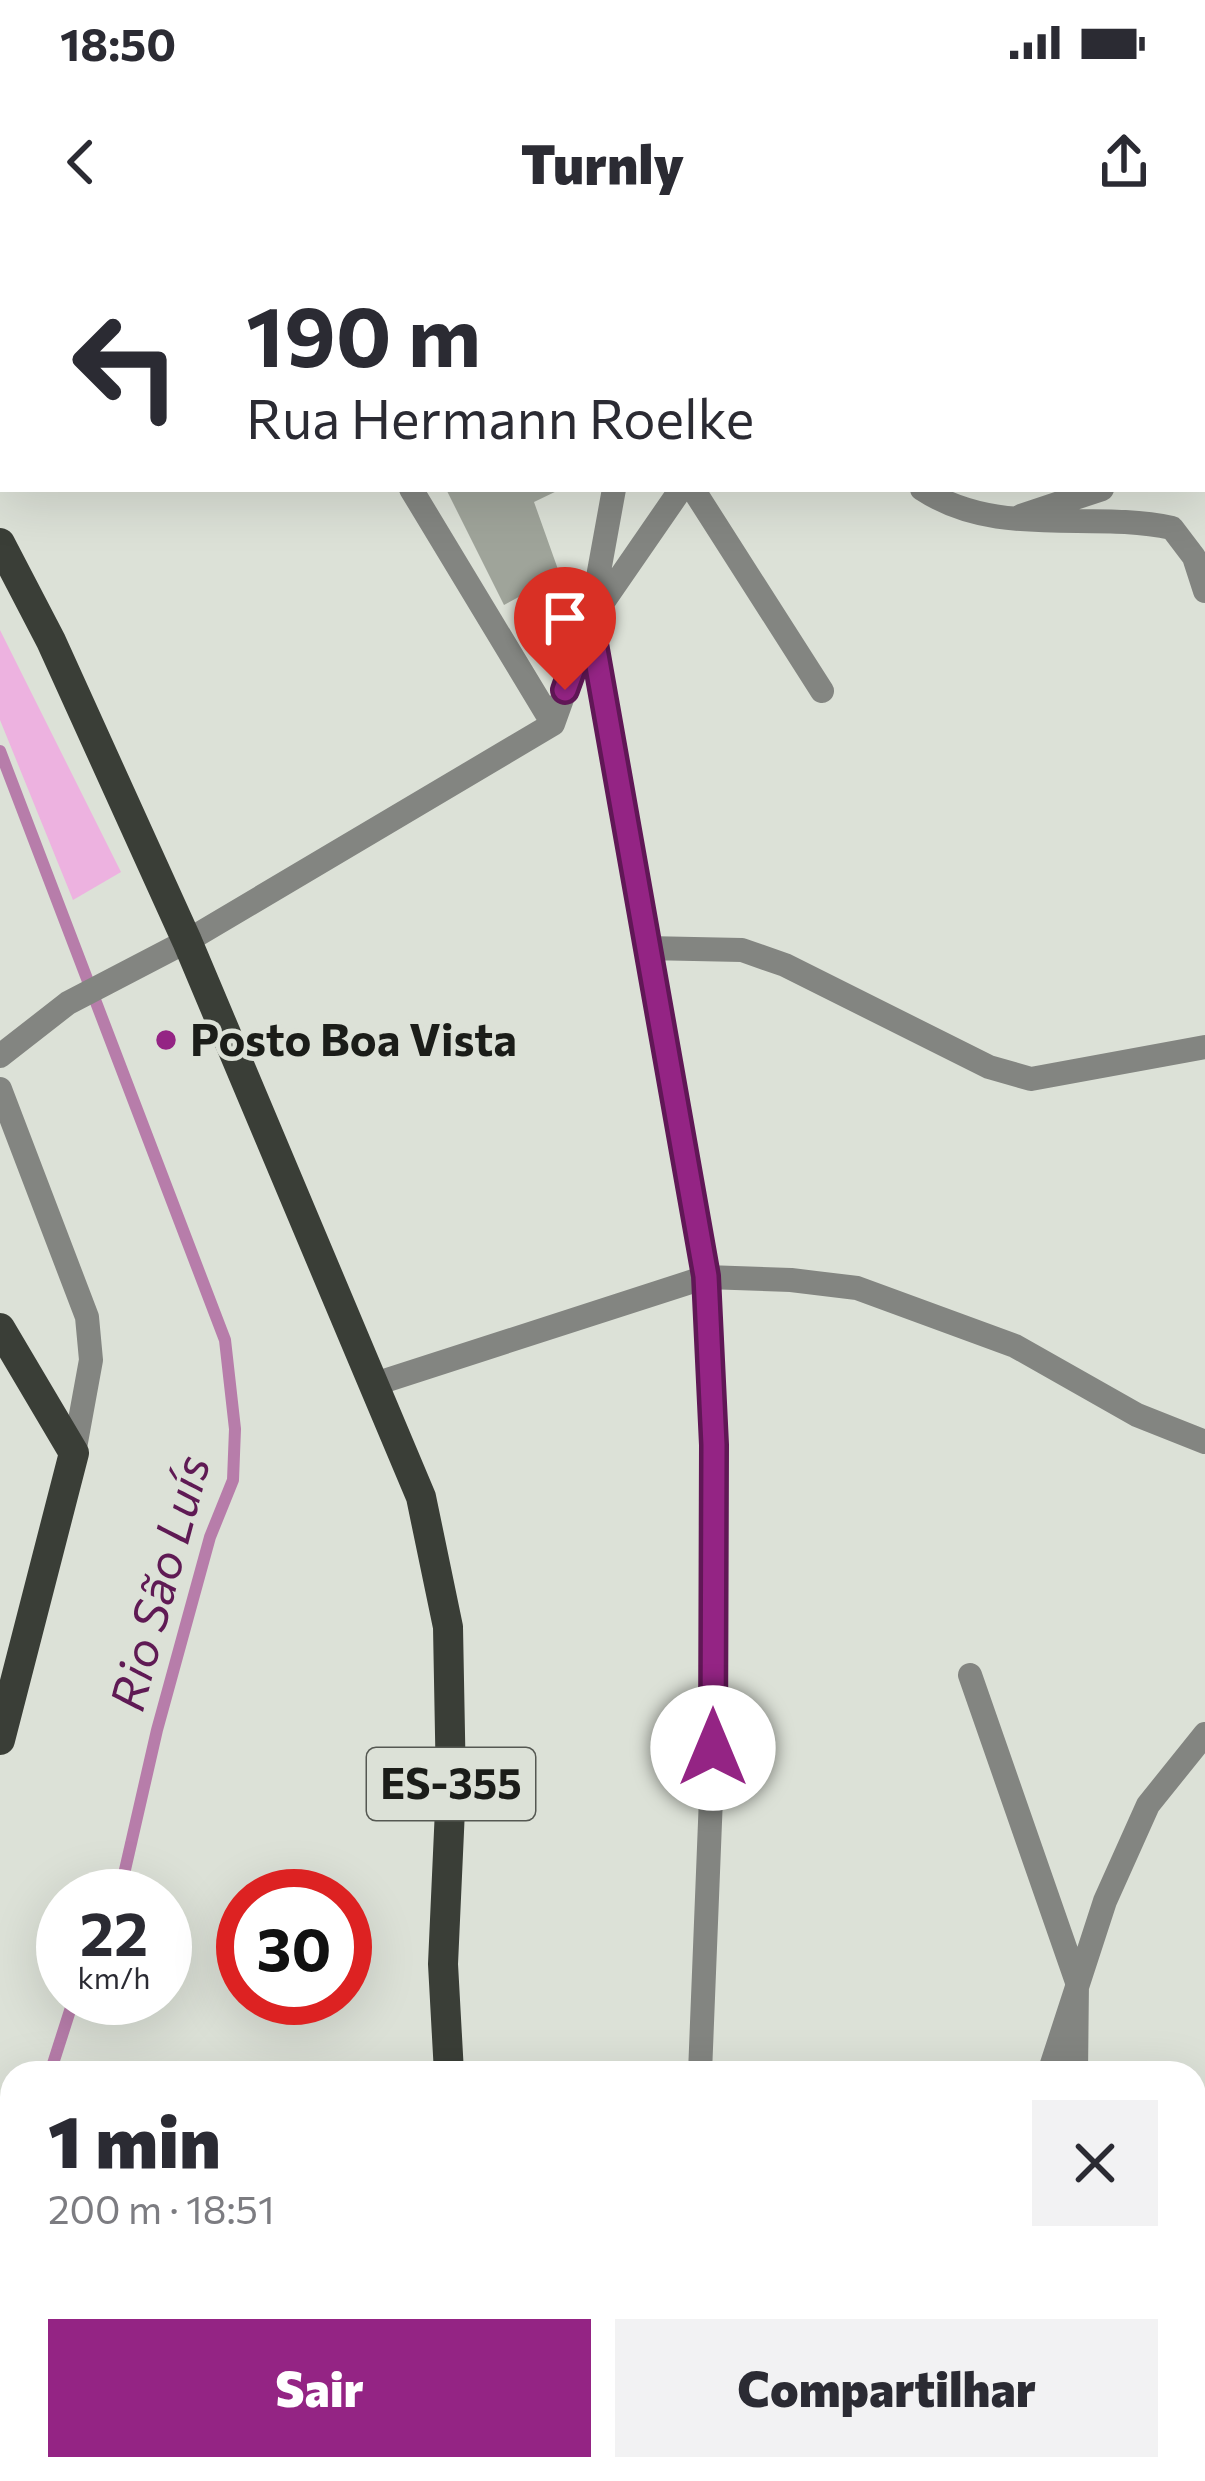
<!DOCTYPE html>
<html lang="pt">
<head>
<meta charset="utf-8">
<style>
	body { margin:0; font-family:Commissioner,sans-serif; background:#f2f2f3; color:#2b2b33; height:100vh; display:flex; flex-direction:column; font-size:45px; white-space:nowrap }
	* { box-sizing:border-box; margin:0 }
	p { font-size:39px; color:#7c7c81 }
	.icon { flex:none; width:66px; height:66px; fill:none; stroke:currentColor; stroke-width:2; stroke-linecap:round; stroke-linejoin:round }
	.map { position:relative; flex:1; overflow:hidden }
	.sheet { position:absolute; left:0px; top:1821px; width:1206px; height:420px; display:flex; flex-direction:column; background:#fff; border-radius:36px 36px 0 0; box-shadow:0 12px 48px #0002 }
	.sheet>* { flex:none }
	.banner { position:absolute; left:0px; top:0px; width:1206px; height:252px; box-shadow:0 12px 48px #0002; background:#fff; color:#2b2b33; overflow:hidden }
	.speed { position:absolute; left:36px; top:1629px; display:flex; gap:24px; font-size:60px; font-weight:700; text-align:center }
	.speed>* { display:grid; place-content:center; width:156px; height:156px; border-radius:50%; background:#fff; box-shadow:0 12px 48px #0002; line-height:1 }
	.speed small { font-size:30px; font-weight:400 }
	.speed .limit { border:18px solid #d22; background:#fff; color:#111 }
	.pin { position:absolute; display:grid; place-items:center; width:102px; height:102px; color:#fff; margin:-123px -51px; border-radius:50% 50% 50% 0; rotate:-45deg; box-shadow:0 0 12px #0007 }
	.pin .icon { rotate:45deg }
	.me { position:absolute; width:132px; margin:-66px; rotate:0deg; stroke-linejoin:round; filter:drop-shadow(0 0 9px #0008) }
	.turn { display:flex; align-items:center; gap:42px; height:252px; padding:0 48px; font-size:54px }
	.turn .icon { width:156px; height:156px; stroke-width:2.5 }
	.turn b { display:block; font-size:84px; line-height:102px }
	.round { display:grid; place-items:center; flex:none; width:126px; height:126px; border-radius:0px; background:#f2f2f3 }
	.headline { display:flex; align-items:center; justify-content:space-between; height:204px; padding:0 48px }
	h1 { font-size:72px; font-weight:800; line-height:90px }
	.action { display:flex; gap:24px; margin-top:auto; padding:24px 48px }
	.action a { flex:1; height:138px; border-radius:0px; background:#942484; color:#fff; font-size:48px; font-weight:800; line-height:138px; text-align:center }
	.action a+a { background:#f2f2f3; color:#2b2b33 }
	.status { display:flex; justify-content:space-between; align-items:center; height:84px; padding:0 60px; background:#fff; direction:ltr }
	.status svg { height:33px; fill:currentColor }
	header { display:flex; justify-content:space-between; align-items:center; height:156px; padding:0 48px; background:#fff; font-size:54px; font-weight:800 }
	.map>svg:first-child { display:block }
	.green { fill:#edb2e0 }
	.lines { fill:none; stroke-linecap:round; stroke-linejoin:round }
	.stream { stroke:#b77daa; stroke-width:12 }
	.building { fill:#9fa49a }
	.street { stroke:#838581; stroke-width:24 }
	.primary { stroke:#3a3e37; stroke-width:30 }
	.route-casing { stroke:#601756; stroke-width:30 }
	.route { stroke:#942484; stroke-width:21 }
	.poi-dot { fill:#942484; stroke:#dce1d7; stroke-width:4.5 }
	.labels { text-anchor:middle; stroke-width:9; stroke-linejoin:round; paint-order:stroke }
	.shield { fill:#dce1d7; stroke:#555852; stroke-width:3 }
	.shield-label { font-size:42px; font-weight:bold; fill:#1b1d19 }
	.poi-label { font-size:45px; font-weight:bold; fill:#1b1d19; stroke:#dce1d7; text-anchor:start }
	.water-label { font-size:48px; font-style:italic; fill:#5f1a54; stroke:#dce1d7 }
</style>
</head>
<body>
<div class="status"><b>18:50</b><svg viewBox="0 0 49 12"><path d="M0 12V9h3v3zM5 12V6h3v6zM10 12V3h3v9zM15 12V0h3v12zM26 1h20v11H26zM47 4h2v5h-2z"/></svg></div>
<header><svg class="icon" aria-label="back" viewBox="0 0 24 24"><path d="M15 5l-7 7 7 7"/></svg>Turnly<svg class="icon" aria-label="share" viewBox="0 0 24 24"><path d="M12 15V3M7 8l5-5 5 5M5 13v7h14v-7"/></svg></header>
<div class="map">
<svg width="1205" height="2241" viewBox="0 0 1205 2241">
	<rect width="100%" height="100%" fill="#dce1d7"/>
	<!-- green -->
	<path class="green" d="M0,390L121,632L73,660L0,480Z"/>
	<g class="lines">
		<!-- stream -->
		<path class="stream" d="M0,511L225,1100L235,1189L233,1240L210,1297L157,1490L119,1656
			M50,1833L74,1758
			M0,2008L12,1942"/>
	</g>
	<!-- building -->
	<path class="building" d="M446,249H561L534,262L560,335L504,365Z"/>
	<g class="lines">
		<!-- street -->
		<path class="street" d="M272,0L273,3
			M591,0L592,3
			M834,0V3
			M1203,220H1205
			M411,249L553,484
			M614,249L590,381L706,1037L714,1205L713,1507L700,1833
			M693,249L822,451
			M922,249C998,299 1090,270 1172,288L1194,317L1205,351
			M1021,276L1102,249
			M646,708L742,710L785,725L989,827L1031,839L1205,807
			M0,816L68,763L187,701L553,484L590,381L681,249
			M0,849L87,1077L91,1120L74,1213
			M375,1144L706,1037L791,1040L857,1048L1015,1106L1137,1175L1205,1202
			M970,1435L1077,1742L1076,1833
			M1049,1833L1105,1661L1148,1565L1205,1494
			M1194,2170L1205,2189
			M231,2241L232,2229
			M940,2241L941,2229"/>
		<!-- primary -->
		<path class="primary" d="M0,303L51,401L187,701L421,1257L448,1387L451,1547L443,1724L449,1833
			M0,1088L74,1213L0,1500
			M498,2229L500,2241"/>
	</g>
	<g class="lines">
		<!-- route casing -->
		<g class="route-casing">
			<path id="route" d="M565,450L590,381L706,1036L714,1205L713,1508"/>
		</g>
		<!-- route -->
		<use href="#route" class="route"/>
	</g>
	<!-- markers -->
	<circle class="poi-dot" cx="166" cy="800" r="12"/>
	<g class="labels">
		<!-- shield labels -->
		<rect class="shield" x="367" y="1508" width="168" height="72" rx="9"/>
		<g class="shield-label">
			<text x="451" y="1559">ES-355</text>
		</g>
		<!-- poi labels -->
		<g class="poi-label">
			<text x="190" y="816">Posto Boa Vista</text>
		</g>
		<!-- water labels -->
		<g class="water-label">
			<text transform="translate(160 1343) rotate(-75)" y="17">Rio São Luís</text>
		</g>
	</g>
</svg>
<div class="speed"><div>22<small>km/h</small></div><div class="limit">30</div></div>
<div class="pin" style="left:565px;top:450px;background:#d93025"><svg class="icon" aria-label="arrive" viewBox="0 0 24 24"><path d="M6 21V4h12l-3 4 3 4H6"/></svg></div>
<svg class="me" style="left:713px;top:1508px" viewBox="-20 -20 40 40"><circle r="19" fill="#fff"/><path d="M0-13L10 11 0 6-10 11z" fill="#942484"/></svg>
<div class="banner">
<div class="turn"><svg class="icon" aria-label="left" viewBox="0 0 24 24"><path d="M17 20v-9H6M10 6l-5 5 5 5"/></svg><div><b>190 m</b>Rua Hermann Roelke</div></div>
</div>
<section class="sheet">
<div class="headline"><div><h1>1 min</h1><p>200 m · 18:51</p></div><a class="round"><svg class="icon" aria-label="close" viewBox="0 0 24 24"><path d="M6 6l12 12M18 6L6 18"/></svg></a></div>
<div class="action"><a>Sair</a><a>Compartilhar</a></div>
</section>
</div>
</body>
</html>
